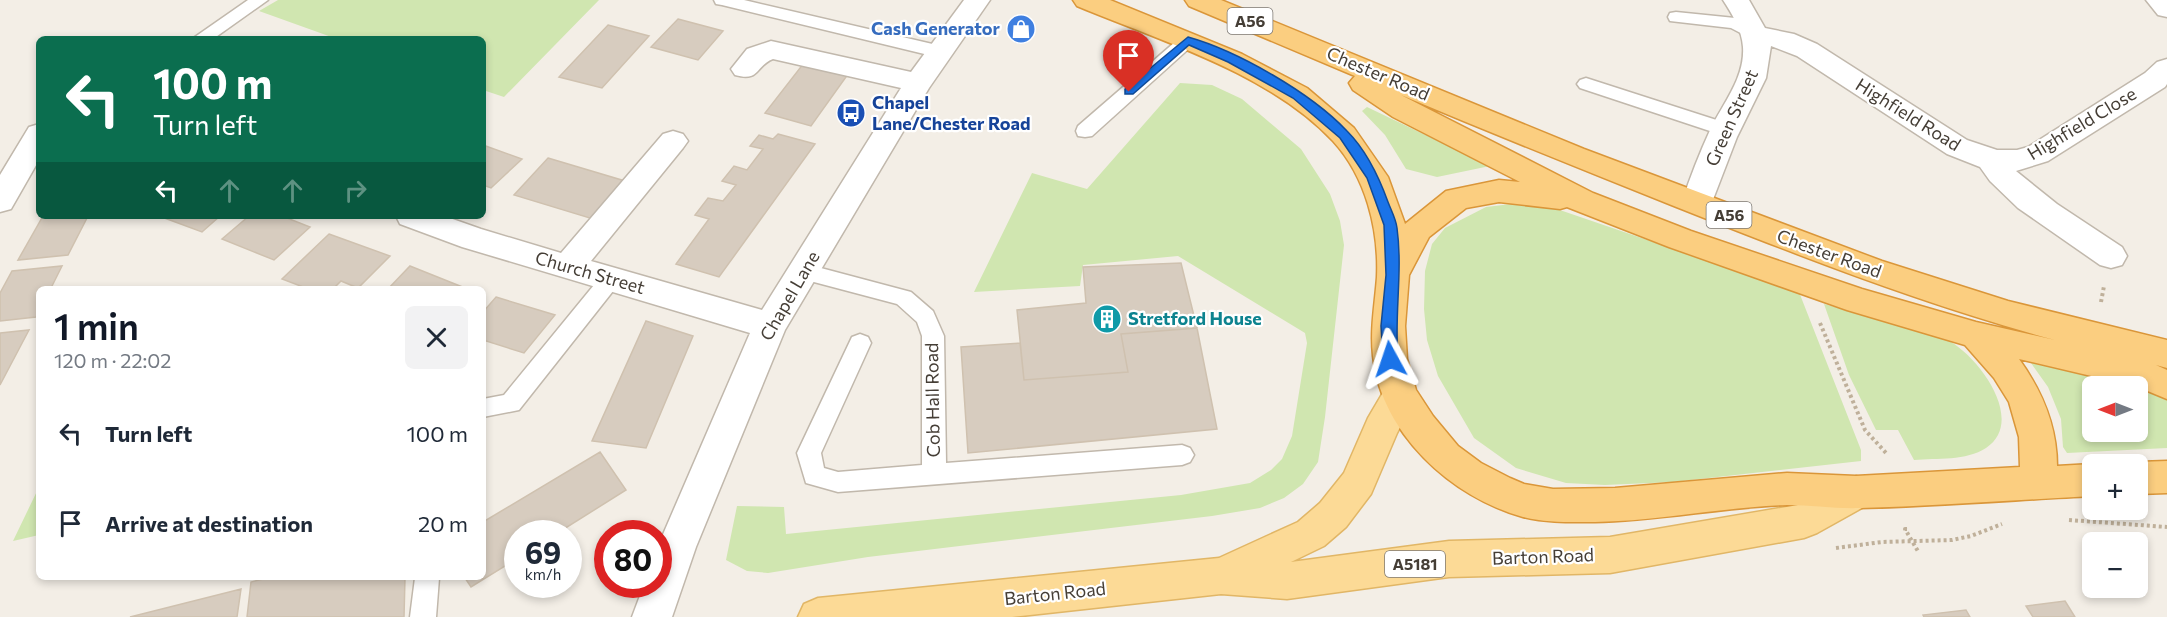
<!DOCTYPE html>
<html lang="en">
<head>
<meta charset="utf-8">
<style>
	body { margin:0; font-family:Commissioner,sans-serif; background:#f2f2f3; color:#1f2937; height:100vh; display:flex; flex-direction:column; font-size:22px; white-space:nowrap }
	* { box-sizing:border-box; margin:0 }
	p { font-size:20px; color:#747a83 }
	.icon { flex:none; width:33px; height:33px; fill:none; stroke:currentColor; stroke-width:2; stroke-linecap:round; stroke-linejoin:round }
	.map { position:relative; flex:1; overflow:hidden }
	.side { position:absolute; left:36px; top:286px; width:450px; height:294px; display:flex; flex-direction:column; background:#fff; border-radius:9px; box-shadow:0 3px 9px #0003 }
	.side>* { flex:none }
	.banner { position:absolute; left:36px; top:36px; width:450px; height:183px; border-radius:9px; box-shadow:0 3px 9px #0003; background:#0b6e4f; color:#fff; overflow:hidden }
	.needle { width:39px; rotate:270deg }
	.fabs { position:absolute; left:2082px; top:376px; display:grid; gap:12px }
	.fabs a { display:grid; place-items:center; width:66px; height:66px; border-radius:9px; background:#fff; box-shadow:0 3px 9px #0003; font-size:30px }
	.speed { position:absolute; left:504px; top:520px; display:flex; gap:12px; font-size:30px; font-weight:700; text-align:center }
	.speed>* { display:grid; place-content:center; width:78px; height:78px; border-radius:50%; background:#fff; box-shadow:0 3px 9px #0003; line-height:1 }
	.speed small { font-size:15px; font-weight:400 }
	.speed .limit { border:9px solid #d22; background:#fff; color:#111 }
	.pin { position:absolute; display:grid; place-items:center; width:51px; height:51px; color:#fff; margin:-62px -26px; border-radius:50% 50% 50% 0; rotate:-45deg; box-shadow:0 0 6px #0007 }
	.pin .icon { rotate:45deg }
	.me { position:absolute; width:66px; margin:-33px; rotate:355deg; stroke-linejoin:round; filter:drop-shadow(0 0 4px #0008) }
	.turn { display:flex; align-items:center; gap:21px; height:126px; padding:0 18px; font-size:27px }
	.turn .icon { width:78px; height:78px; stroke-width:2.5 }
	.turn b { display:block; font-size:42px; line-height:51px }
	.lanes { display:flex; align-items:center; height:57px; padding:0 18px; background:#0003; justify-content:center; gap:30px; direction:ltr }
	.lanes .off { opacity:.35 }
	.round { display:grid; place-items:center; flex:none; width:63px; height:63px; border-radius:9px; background:#f2f2f3 }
	.overview { display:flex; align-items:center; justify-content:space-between; height:102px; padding:0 18px }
	h1 { font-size:36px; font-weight:600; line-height:45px; color:#111827 }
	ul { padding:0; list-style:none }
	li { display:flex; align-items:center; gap:18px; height:90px; padding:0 18px }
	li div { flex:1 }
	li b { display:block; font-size:22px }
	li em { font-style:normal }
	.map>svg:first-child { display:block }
	.green { fill:#d0e6b0 }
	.building { fill:#d7ccbf; stroke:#cfc1af; stroke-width:1.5 }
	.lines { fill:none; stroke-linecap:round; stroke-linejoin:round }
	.service-casing { stroke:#c1b8ac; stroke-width:3 }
	.minor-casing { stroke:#c1b8ac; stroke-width:3 }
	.primary-casing { stroke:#e1b666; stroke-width:3 }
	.trunk-casing { stroke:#da9639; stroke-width:3 }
	.path { stroke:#bfb09a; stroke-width:4; stroke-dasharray:3 3; stroke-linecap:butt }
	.service { fill:#fff; fill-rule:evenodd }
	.minor { fill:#fff; fill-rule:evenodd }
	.primary { fill:#fcda96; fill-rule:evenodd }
	.trunk { fill:#fbce80; fill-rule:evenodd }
	.route { fill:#1a73e8; stroke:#114b97; stroke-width:1.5 }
	.labels { text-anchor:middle; stroke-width:4.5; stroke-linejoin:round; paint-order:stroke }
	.shield { fill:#fff; stroke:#7d7872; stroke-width:1.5 }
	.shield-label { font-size:16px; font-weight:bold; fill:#453e36 }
	.shop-label { font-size:18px; font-weight:bold; fill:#366cbe; stroke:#fff; text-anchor:end }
	.street-label { font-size:18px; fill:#453e36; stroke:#fff }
	.transit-label { font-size:18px; font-weight:bold; fill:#164399; stroke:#fff; text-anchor:start }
	.culture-label { font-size:18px; font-weight:bold; fill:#0d838f; stroke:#fff; text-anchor:start }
</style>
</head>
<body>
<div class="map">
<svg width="2167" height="617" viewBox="0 0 2167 617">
	<rect width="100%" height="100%" fill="#f3eee6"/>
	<!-- green -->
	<path class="green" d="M278,0H599L504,97L483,90V39H337L259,11Z
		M1180,83L1212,85L1242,99L1301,149L1330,194L1340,221L1344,245L1325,417L1318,462L1303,484L1284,498L1260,508L1212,516L868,557L768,573L747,571L726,560L737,506L784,507L786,534L1181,495L1250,483L1271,470L1282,459L1292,436L1307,343L1305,333L1178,256L1083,265L1080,286L974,292L1032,173L1087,189Z
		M1367,107L1490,166L1437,177L1406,169L1385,135L1362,111Z
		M1511,204H1534L1554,208L1799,292L1861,450V461L1673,482L1605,485L1566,483L1516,468L1474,438L1438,376L1427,340L1424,309L1425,271L1432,244L1445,228L1486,207Z
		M1824,304C1851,311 1877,319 1904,326C1919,330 1937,334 1951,342C1980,359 2026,421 1986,448C1966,461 1937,458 1914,460L1898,430H1876L1849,375Z
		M2031,356L2131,387H2092V432H2138V389L2167,398V448L2067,453L2063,447L2061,419L2048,387L2031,363Z
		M39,487V535L13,541Z"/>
	<!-- building -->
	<path class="building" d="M678,19L723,31L698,60L651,47Z
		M608,25L649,36L602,88L559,77Z
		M807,59L851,70L811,126L765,113Z
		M778,134L815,144L719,277L676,264L709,219L695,215L708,198L723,201L736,185L722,181L734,166L747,170L763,149L750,146L759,135L773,139Z
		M483,145L522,159L491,188L483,185Z
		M548,158L625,181L593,219L514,195Z
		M43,216H88L68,255L18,260Z
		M159,216H220L202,232Z
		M249,216H282L310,227L274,260L222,239Z
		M329,234L390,256L358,288L341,281L332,290H311L282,279Z
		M1181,263L1197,328L1121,334L1128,372L1024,380L1017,310L1086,303L1083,267Z
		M62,266L50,290H39V311L36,317L0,321V293L12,271Z
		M410,266L470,290H387Z
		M496,297L555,315L524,353L483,340V312Z
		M646,321L693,336L646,448L592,441Z
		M1197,328L1217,429L968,453L961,347L1020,343L1024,380L1128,372L1121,334Z
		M29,330L0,385V333Z
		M600,452L626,490L556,534H518V558L471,587L465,578H483V522Z
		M267,578H405L404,617H247L251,582Z
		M241,589L237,617H130Z
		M2065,601L2075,617H2033L2026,606Z
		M1966,610L1970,617H1924L1923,615Z"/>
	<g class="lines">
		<!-- service casing -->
		<g class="service-casing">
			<path id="service" d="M248,0H268L213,39H192Z
				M714,0H744L941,46L947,48L950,52L947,56L941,58L722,5L716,4Z
				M1676,12L1735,18L1760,30L1763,34L1760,38L1754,40L1731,28L1670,21L1668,17L1670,13Z
				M1188,34L1194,36L1197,40L1194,44L1092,136L1085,137L1078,136L1076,131L1078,126L1182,36Z
				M1586,78L1732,125L1734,130L1732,135L1725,136L1580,88L1577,84L1580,80Z
				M802,263L911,292L933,311L944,336L946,463L1182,445L1190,448L1194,455L1190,462L1182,465L838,492L806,483L797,453L852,337L860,334L868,337L871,343L821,453L824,468L838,472L922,465V336L917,322L897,304L795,277L792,271L795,265Z
				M610,272L617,274L620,280L617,286L519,410L483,417V399L504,395L603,274Z
				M415,578H439L436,617H410Z"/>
		</g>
		<!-- minor casing -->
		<g class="minor-casing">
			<path id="minor" d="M964,0H990L929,88L785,330L696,547L672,617H632L644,585H658V546L750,333L462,247L400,224L396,216H444L481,229L561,253L663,134L673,131L683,134L688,141L683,148L591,261L762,310L901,88L773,59C755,66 760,82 735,75L731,69L747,49L771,41L911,72Z
				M1723,0H1749L1765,28L1794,34L1817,44L1967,140L1997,150H2017L2028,147L2145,73L2157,62L2167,59V84L2165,87L2048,161L2016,171L2057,204L2122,247L2127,256L2122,265L2111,268L2100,265L2018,208L1990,181L1980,167L1947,154L1797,56L1771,46L1766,78L1737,137L1712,202L1708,210L1697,213L1686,210L1682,202C1690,177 1700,152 1711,128C1724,102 1745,77 1743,47C1742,30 1732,14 1723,0Z
				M2146,0H2167V17L2158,15Z
				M39,124V160L11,209L0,212V175L29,127Z"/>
		</g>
		<!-- primary casing -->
		<g class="primary-casing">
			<path id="primary" d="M1400,379L1412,384L1417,394L1397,433L1371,494L1346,527L1324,546L1291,562L1449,541L1610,537L1798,505L1856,476L1869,480L1875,492L1869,504L1817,533L1804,538L1610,573L1449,577L1287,599L1221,594L1012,617H798L804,604L818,598L1219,558L1298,522L1320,503L1344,473L1368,418L1388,384Z"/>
		</g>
		<!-- trunk casing -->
		<g class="trunk-casing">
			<path id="trunk" d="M1073,0H1110L1242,54L1307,88L1354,128L1388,177L1405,224L1446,191L1499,180L1520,182L1393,117L1353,90L1349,83L1355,76L1189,6L1185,0H1221L1584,149L1882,261L2008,301L2167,340V368L2156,365L2167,370V399L2138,387L2019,359C2042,391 2057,425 2057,466L2092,464L2095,465H2092V496C2015,500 1937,506 1860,508C1836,509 1811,505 1787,505C1723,507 1660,521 1595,522C1571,522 1547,523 1523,517C1451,497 1381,433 1373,356C1370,329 1375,304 1377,277C1379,229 1366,177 1333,141C1269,73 1161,41 1077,6ZM1401,95C1492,133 1583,170 1674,206C1800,256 1925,305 2055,340L1976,322L1862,289L1691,231L1593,193ZM1499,202L1560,209L1567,207L1669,247L1847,310L1965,345L1994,378L2009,402L2019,437L2020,467L1856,476L1787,473L1615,488L1553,489L1524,484L1510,478L1481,463L1458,446L1433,416L1416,390L1407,359L1405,326L1409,275L1429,237L1466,208Z
				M2167,461V493L2138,494V465H2129L2138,462Z"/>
		</g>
		<!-- path -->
		<path class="path" d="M2101,302L2104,286
			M1820,323L1865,430L1887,454
			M2069,520L2167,527
			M1907,529H1905L1919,553
			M1836,548L1882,542L1952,540L1971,536L2002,524"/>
		<!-- service -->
		<use href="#service" class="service"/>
		<!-- minor -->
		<use href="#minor" class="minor"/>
		<!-- primary -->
		<use href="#primary" class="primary"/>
		<!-- trunk -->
		<use href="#trunk" class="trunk"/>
	</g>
	<!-- route -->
	<path class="route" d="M1188,37C1238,51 1311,93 1347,131C1366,150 1379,177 1388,202C1391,210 1396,219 1397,228C1403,272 1394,315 1398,359L1395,363H1386L1383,359L1381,326L1386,275L1384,225L1367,178L1340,138L1293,98L1228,62L1189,45L1133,94H1125V89Z"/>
	<!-- icons -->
	<defs>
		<g id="shop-disc" transform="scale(1.5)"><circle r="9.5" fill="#3f7fe0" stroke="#fff"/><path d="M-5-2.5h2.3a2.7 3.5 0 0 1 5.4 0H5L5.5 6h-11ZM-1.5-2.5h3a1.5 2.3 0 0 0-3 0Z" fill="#fff"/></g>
		<g id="bus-disc" transform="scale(1.5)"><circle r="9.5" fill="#1a4fb4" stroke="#fff"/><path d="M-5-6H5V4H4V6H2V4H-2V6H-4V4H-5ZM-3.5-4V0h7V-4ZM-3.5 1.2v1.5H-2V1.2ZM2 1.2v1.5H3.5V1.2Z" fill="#fff"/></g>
		<g id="building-disc" transform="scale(1.5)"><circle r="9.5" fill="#0f9aa8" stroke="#fff"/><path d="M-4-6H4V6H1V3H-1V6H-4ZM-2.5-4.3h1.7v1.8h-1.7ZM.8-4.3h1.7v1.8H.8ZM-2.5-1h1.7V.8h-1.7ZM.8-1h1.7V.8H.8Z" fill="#fff"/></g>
	</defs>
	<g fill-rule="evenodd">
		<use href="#shop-disc" x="1021" y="29"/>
		<use href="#bus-disc" x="851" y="113"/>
		<use href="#building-disc" x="1107" y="319"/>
	</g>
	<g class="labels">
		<!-- shield labels -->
		<g class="shield">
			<rect x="1227.5" y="8" width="45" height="26" rx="4.5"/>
			<rect x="1706.5" y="202" width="45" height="26" rx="4.5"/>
			<rect x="1385" y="551" width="60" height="26" rx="4.5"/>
		</g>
		<g class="shield-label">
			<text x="1250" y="27">A56</text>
			<text x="1729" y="221">A56</text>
			<text x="1415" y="570">A5181</text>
		</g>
		<!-- shop labels -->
		<g class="shop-label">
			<text x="1000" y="35">Cash Generator</text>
		</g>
		<!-- street labels -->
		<g class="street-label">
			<text transform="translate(1378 74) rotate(23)" y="6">Chester Road</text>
			<text transform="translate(1908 115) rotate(32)" y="6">Highfield Road</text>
			<text transform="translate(1732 118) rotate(-66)" y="6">Green Street</text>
			<text transform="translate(2082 124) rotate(-31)" y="6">Highfield Close</text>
			<text transform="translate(1829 254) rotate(20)" y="6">Chester Road</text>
			<text transform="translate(590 273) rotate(16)" y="6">Church Street</text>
			<text transform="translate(790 296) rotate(-60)" y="6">Chapel Lane</text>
			<text transform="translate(933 400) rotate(-91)" y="6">Cob Hall Road</text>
			<text transform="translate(1543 557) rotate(-2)" y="6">Barton Road</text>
			<text transform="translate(1055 594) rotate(-6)" y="6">Barton Road</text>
		</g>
		<!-- transit labels -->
		<g class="transit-label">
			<text x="872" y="109">Chapel<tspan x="872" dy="21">Lane/Chester Road</tspan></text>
		</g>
		<!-- culture labels -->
		<g class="culture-label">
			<text x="1128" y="325">Stretford House</text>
		</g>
	</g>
</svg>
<div class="fabs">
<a><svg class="needle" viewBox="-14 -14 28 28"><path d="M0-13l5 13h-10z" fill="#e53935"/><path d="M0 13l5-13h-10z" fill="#747a83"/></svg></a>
<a>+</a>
<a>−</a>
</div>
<div class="speed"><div>69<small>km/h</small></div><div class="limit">80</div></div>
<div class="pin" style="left:1129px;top:92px;background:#d93025"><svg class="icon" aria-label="arrive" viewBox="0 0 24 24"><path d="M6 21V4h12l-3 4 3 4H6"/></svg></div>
<svg class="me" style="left:1390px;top:359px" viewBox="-20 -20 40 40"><path d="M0-17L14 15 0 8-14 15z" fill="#1a73e8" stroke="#fff" stroke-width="4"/></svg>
<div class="banner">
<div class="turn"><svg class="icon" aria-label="left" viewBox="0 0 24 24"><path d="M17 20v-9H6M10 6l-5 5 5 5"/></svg><div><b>100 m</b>Turn left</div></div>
<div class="lanes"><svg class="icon" aria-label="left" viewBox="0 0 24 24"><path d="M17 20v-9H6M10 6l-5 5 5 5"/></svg><svg class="icon off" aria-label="ahead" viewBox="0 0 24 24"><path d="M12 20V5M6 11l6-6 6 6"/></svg><svg class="icon off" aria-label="ahead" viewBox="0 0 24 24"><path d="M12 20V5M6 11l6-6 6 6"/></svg><svg class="icon off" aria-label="right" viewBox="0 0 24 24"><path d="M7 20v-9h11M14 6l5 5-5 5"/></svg></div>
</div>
<section class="side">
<div class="overview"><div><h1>1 min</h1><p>120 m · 22:02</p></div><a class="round"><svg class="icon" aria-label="close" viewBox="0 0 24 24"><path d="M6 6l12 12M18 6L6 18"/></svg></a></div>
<ul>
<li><svg class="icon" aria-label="left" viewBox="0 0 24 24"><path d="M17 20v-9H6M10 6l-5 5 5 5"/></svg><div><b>Turn left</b></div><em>100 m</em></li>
<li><svg class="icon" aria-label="arrive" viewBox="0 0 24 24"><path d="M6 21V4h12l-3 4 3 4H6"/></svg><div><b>Arrive at destination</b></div><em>20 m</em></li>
</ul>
</section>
</div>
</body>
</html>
